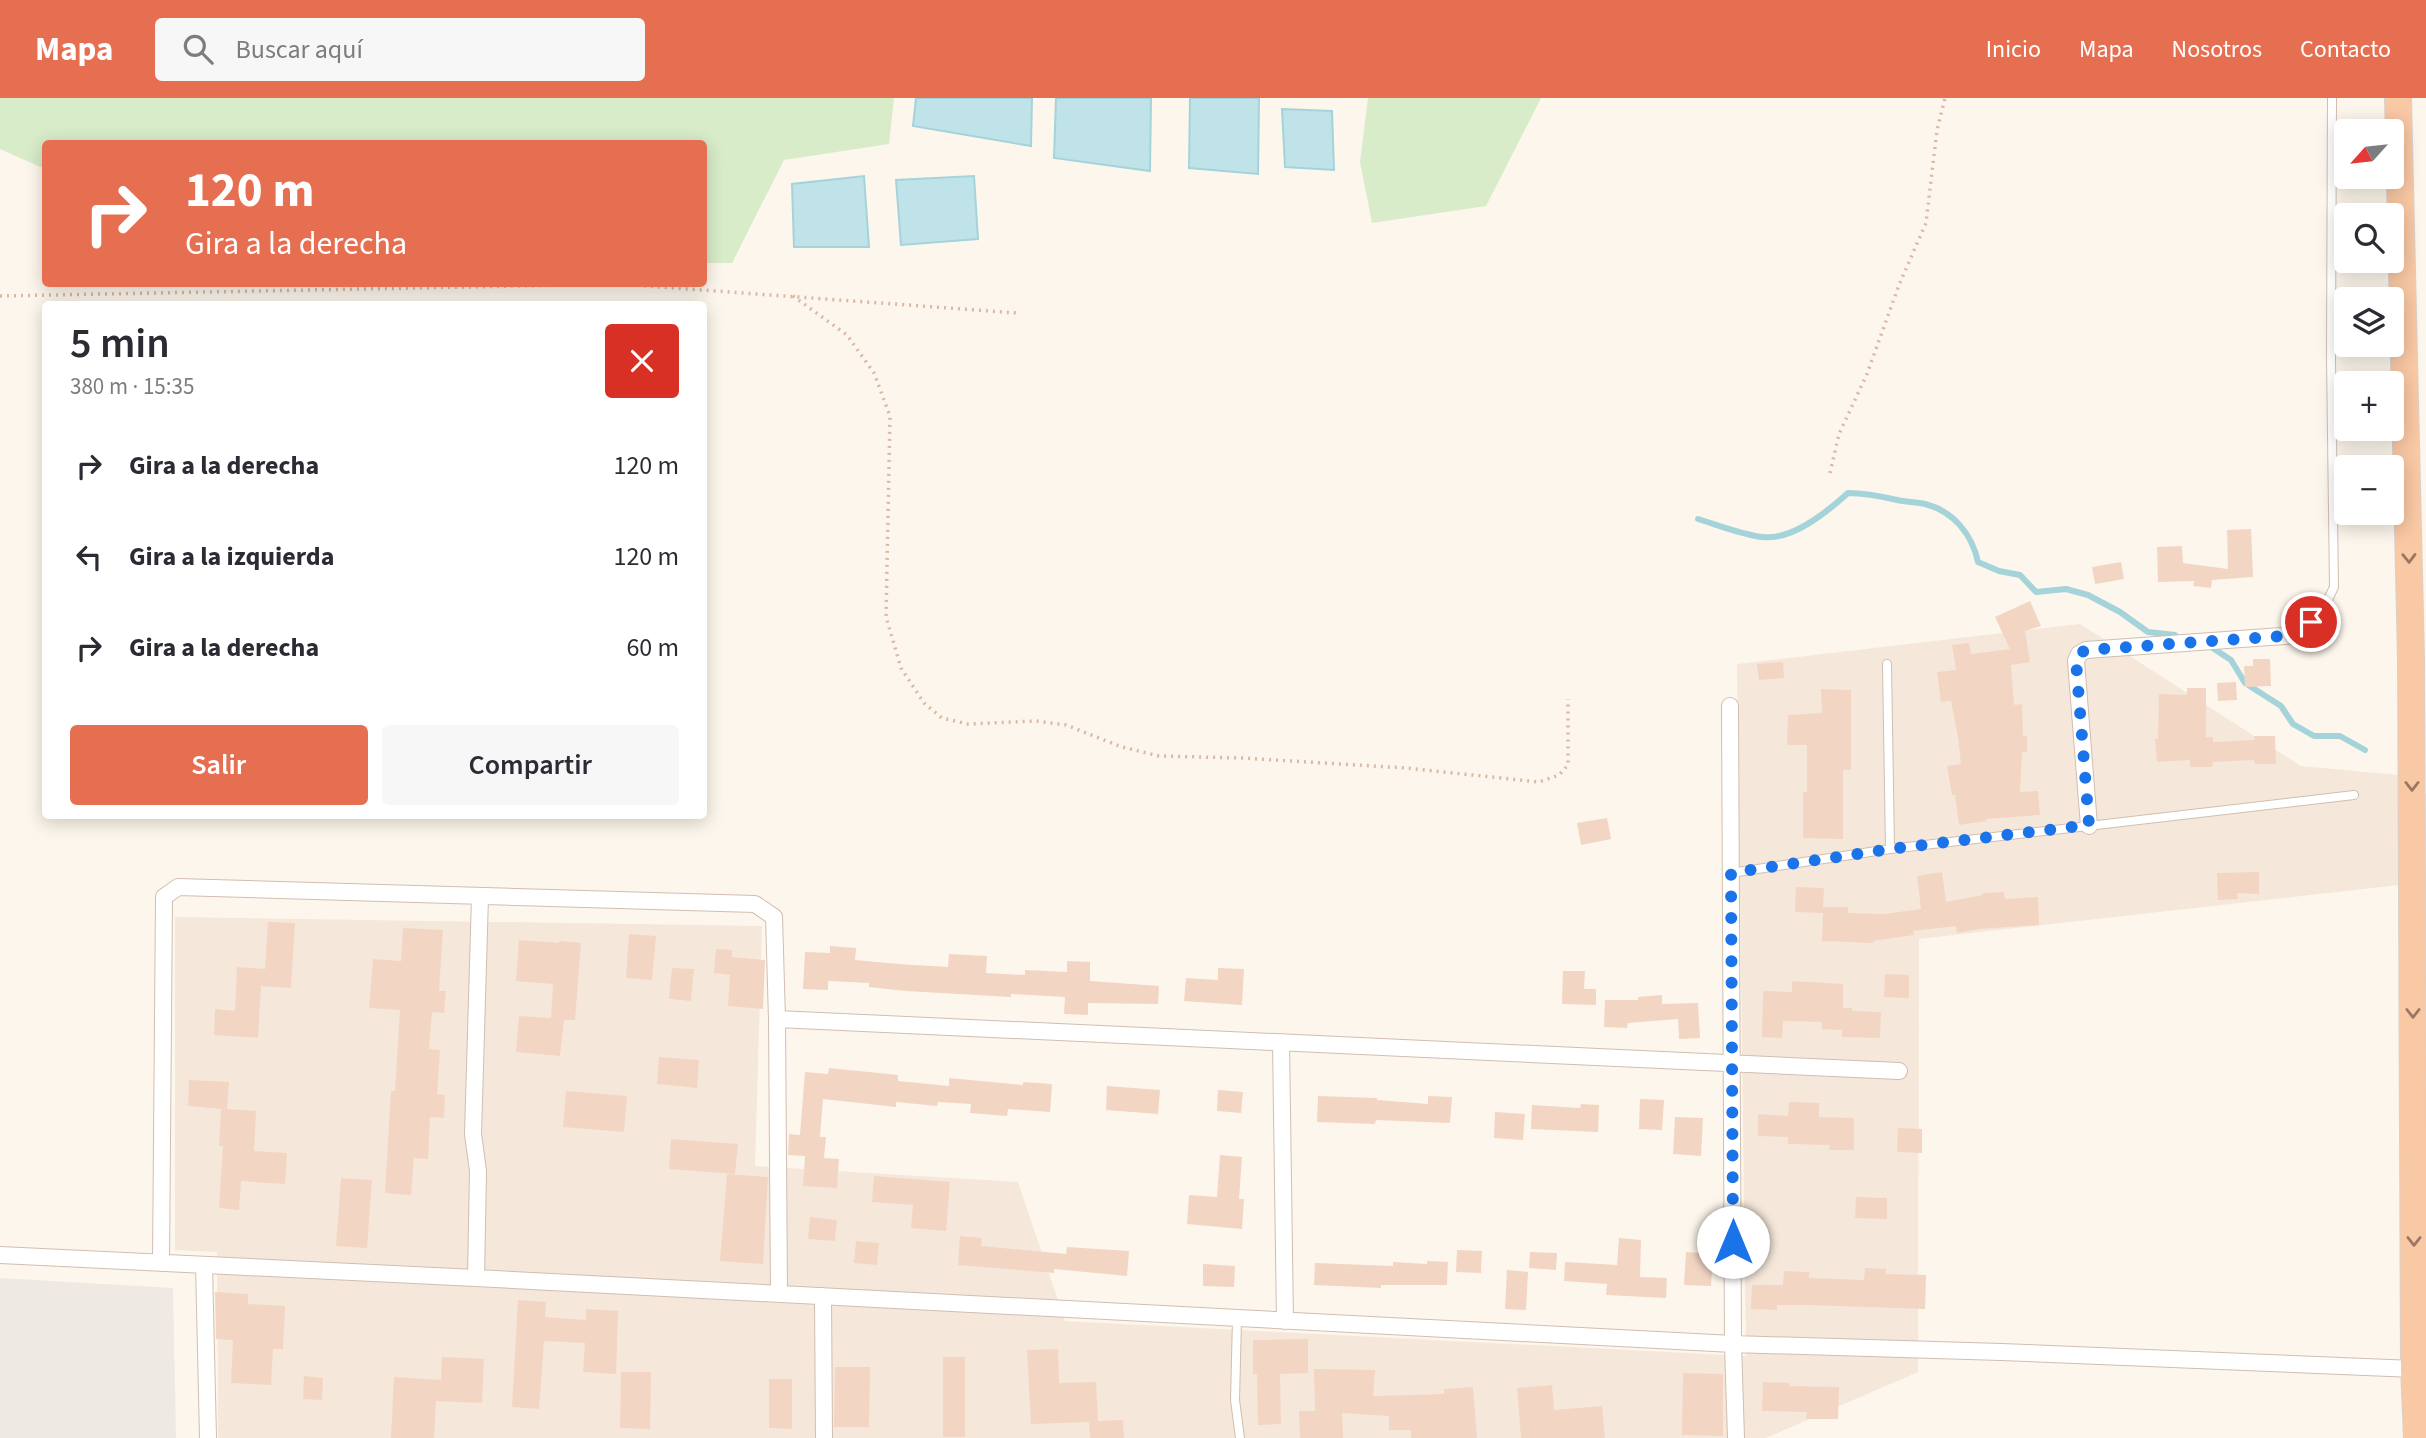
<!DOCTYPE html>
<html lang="es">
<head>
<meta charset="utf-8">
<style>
	body { margin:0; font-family:"Source Sans 3",sans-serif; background:#f7f7f7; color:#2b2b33; height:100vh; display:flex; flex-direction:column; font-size:26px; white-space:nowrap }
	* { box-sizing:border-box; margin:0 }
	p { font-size:23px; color:#7c7c81 }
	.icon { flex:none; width:38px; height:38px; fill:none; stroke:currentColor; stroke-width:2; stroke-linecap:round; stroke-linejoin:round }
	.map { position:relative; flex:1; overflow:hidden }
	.sheet { position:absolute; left:42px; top:203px; width:665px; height:518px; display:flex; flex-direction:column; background:#fff; border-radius:7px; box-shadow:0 4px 18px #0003 }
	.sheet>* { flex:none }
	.top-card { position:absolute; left:42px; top:42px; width:665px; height:147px; border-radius:7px; box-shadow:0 4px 18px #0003; background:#e76f51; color:#fff; overflow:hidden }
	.needle { width:46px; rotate:243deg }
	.tools { position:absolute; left:2334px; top:21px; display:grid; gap:14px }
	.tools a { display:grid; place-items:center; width:70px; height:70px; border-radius:7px; background:#fff; box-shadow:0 4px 18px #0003; font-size:35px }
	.pin { position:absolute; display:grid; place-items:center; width:60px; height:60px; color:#fff; margin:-30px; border:4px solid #fff; border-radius:50%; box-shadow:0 2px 7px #0007 }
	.me { position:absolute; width:77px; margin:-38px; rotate:0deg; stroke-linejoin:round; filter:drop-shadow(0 0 5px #0008) }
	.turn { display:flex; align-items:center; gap:24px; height:147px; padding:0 28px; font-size:32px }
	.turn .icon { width:91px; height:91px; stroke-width:2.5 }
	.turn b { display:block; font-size:49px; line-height:60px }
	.round { display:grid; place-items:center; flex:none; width:74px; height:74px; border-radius:7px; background:#f7f7f7 }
	.overview { display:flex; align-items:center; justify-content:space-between; height:119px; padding:0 28px }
	h1 { font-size:42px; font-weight:600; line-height:52px }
	.action { display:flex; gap:14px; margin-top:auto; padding:14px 28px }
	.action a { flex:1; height:80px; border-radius:7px; background:#e76f51; color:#fff; font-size:28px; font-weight:600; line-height:80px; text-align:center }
	.action a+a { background:#f7f7f7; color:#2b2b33 }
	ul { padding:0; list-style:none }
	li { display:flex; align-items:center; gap:21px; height:91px; padding:0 28px }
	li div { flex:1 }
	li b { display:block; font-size:26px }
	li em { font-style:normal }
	header { display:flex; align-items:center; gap:42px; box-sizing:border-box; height:98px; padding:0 35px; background:#e76f51; color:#fff }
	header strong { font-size:33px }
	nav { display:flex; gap:38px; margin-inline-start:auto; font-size:24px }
	.search { width:490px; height:63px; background:#f7f7f7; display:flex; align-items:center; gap:18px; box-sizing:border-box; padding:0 24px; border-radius:7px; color:#7c7c81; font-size:26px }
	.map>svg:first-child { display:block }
	.residential { fill:#f5e8da }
	.industrial { fill:#efe9e4 }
	.green { fill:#d8ecc9 }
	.water { fill:#bfe3e8; stroke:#a5d3da; stroke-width:2 }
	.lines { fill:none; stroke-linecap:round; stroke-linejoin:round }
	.stream { stroke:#a5d3da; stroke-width:6 }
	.building { fill:#f3d5c3 }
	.service-casing { stroke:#d1beb0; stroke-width:10 }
	.minor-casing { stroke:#d1beb0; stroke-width:18 }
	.trunk-casing { stroke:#dad1cd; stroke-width:28 }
	.path { stroke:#d9b8a5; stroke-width:3.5; stroke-dasharray:2 5; stroke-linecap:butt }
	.service { stroke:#fff; stroke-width:8 }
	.minor { stroke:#fff; stroke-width:16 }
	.trunk { stroke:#f9c8a4; stroke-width:26 }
	.oneway { stroke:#9a7763 }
	.route { stroke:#1a73e8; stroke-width:12; stroke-dasharray:0 21.6 }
</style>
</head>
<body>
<header>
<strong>Mapa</strong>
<div class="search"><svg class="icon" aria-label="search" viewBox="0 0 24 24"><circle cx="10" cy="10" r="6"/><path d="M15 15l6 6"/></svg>Buscar aquí</div>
<nav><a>Inicio</a><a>Mapa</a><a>Nosotros</a><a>Contacto</a></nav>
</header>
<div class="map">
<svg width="2426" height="1340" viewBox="0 0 2426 1340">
	<rect width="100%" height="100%" fill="#fdf6ec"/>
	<!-- residential -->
	<path class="residential" d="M2080,526L2301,668L2410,678L2426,696V784L1919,841L1918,1274L1766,1340H218L217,1154L175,1152V819L762,828L755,1068L1018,1084L1065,1223L1746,1258L1737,566Z"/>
	<!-- industrial -->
	<path class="industrial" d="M0,1180L173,1190L176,1340H0Z"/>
	<!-- green -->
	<path class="green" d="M0,0H894L889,46L784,62L732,165H704V46H46L45,71L0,51Z
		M1368,0H1541L1486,108L1372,125L1360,64Z"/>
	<!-- water -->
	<path class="water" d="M916,0H1032L1031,48L913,28Z
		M1056,0H1151L1150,73L1054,60Z
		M1190,0H1259L1258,76L1189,70Z
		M1282,11L1332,13L1334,72L1285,69Z
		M864,78L869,149H794L792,86Z
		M974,78L978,141L901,147L896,82Z"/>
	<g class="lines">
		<!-- stream -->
		<path class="stream" d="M1698,421C1718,427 1740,436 1762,439C1792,443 1827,414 1848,395C1866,395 1880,398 1897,402C1906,404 1916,404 1925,406C1953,413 1972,436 1978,464L1999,473L2020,477L2036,494L2066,491L2088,497L2120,514L2148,534L2175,537
			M2208,547L2231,562L2245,585L2281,608L2293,626L2314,638H2340L2365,652"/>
	</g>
	<!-- building -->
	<path class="building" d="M2251,431L2253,479L2212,482L2211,490L2193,488L2194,483L2158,484L2157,449L2182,448L2183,465L2228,471L2227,432Z
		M2121,464L2124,481L2095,486L2092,469Z
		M2030,503L2041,528L2025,533L2030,564L2011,567L2014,607L2022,606L2023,638H2027V654H2022L2020,694L2038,693L2040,717L1986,721V723L1959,727L1955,697H1952L1947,668L1961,666L1958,639L1951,603L1941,604L1937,574L1956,572L1952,547L1969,545L1971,556L2010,551L1995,519Z
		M2253,561H2270L2271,588L2245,589L2244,568H2253Z
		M1783,564L1784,580L1759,582L1757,566Z
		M2236,584L2237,602L2218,603L2217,585Z
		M2187,590H2206V639H2213V644L2254,642V638H2275L2276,666H2255L2254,662L2213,664L2212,669H2190V662L2157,664L2155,641H2158L2159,596L2187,597Z
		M1821,591L1851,592V672H1843V741L1803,740V694H1807V647H1787L1788,617L1822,615Z
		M1607,720L1611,741L1581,747L1577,725Z
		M1942,774L1946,804L1983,797V795L2004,794L2005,801L2038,799L2039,827L1979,831L1957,835L1956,828L1913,833L1914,837L1873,843V845L1822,843L1823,815L1795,814L1796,789L1824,790L1823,809H1848V815L1884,816L1921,811L1917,778Z
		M2259,774V796L2237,795L2238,801L2218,802L2217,775Z
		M268,824L295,825L291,890L261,888L258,940L214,937L215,911L235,913L237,869L265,871Z
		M403,830L443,832L439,893H446L444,915L432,914L429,951L440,952L437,996L445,997L444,1020L430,1019L428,1061L414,1060L411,1097L385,1095L391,993H395L400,912L369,910L373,861L401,863Z
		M629,836L656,838L652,882L626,880Z
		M519,842L559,845V843L581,845L575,922H564L560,958L516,954L519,918L551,920L553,886L516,883Z
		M830,848L856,850L855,862L898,866L948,869L949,856L987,858L986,875L1025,877V872L1067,874V863L1090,864V883L1159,888L1158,906L1088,905V917L1064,916L1065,899L1011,896V899L906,893L869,889V885L828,883V892L803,891L805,854L830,855Z
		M716,851L732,852V859L765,862L763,911L728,908L730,877L714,875Z
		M672,870L694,871L691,903L669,901Z
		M1218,870L1244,871L1242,907L1184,903L1186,880L1218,882Z
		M1563,873H1585L1584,891H1596V907L1562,906Z
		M1885,876L1909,877V900L1884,899Z
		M1792,883L1843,886V910H1852V913L1881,914L1880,940L1842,939V932L1822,931V924L1783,923L1782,940L1762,939L1763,893L1792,894Z
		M1662,897V906L1698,905L1700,940L1679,941L1678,921L1628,925L1627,930L1604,929L1605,902H1638V899Z
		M659,959L699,962L697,990L657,986Z
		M829,970L898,977V983L949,988V980L1023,987V984L1052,986L1050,1014L1008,1011L1007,1018L970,1015L971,1006L938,1004L937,1008L896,1004V1009L823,1001L820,1039H826L824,1060L839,1061L837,1090L803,1088L805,1058L788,1057L789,1036L800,1037L805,974L828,976Z
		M189,982L229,984L227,1011L256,1013L254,1053L287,1055L285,1086L241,1083L239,1112L219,1110L223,1048H219L221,1011L188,1008Z
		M1107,988L1160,992L1158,1016L1106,1012Z
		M1218,992L1243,994L1241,1015L1217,1013Z
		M566,993L627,998L624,1034L563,1029Z
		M1318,998L1377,1000V1002L1428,1006V998L1452,999L1450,1025L1376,1022L1375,1026L1317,1024Z
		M1640,1001L1664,1002L1662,1032L1639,1031Z
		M1789,1004L1819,1005V1019L1854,1020V1052H1829L1830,1047L1788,1046V1039L1758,1038V1016L1788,1018Z
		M1581,1006L1599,1007L1598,1034L1531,1031L1532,1007L1580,1010Z
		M1495,1014L1525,1016L1523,1042L1494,1040Z
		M1675,1019L1703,1020L1701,1058L1673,1056Z
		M1898,1030L1922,1031V1055L1897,1054Z
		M671,1041L738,1046L735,1076L669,1071Z
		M1220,1057L1242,1059L1239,1101H1244L1242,1131L1187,1126L1189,1097L1217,1099Z
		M727,1076L768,1079L763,1166L720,1163Z
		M874,1078L950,1084L946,1133L911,1130L913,1107L872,1104Z
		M341,1080L372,1082L367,1150L336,1148Z
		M1856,1099L1887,1100V1121L1855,1120Z
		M810,1119L837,1122L835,1143L808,1141Z
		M960,1138L982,1140L981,1148L1066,1156L1067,1149L1129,1153L1127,1178L1054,1171V1175L958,1167Z
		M1619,1140L1641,1142L1640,1179L1667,1180L1666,1200L1606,1197L1607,1186L1564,1183L1565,1164L1617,1167Z
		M856,1143L879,1145L877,1167L854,1165Z
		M1457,1152L1482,1153L1481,1175L1456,1174Z
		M1530,1154L1557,1155L1556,1172L1529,1170Z
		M1686,1154L1713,1156L1711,1188L1684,1187Z
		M1427,1163L1448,1164L1447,1187H1381V1190L1314,1187L1315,1165L1393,1168V1164L1427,1166Z
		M1203,1166L1235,1168L1234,1189L1203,1188Z
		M1865,1170L1886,1171V1176L1926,1177L1925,1211L1808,1207H1777V1212L1751,1211L1752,1187H1783L1784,1173L1809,1174V1180L1864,1182Z
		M1507,1172L1528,1174L1526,1212L1505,1211Z
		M215,1194L248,1196V1206L285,1208L283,1251H273L271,1287L231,1285L233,1242L216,1241Z
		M518,1202L546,1204L545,1219L586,1222V1211L618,1213L616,1276L583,1274L585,1245L544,1243L539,1311L512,1309Z
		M1308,1241V1275L1280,1276L1281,1326L1258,1327L1257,1276H1253V1242Z
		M1058,1251L1059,1285L1096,1284L1098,1323L1123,1322L1124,1340H1090L1089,1324L1031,1326L1027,1252Z
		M442,1259L484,1261L482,1305L436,1303L434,1340H391L394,1279L441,1282Z
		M943,1259H965V1339H943Z
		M835,1269H870L869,1329H834Z
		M1314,1271L1375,1272L1373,1298L1444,1296V1291L1473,1289L1477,1340H1411V1332H1389V1318L1342,1315L1343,1340H1300L1299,1313H1315Z
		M621,1274H651L650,1331L620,1330Z
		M1683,1275L1723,1276V1338L1682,1337Z
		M304,1278L323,1280L322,1302L303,1301Z
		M769,1281H792V1331L769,1330Z
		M1763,1284L1790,1285L1789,1288L1839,1289L1838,1321H1806L1807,1314L1762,1313Z
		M1552,1287L1554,1312L1602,1308L1605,1340H1521L1517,1290Z"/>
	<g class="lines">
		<!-- service casing -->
		<g class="service-casing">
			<path id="service" d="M2297,537L2324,510L2334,489L2331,259L2332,0
				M1887,566L1890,751
				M1731,775L1890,751L2354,697
				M1237,1221L1235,1302L1240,1340"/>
		</g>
		<!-- minor casing -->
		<g class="minor-casing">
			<path id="minor" d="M1730,608L1733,1246L1736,1340
				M2089,728L2076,563L2079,556L2086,552L2297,537
				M777,921L1899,973
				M1281,944L1285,1223
				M0,1157L476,1180L1733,1246L2001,1254L2414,1271
				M161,1165L164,799L178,789L755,806L774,819L777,921L779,1196
				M204,1167L208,1340
				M476,1180L478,1073L473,1036L480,799
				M823,1198L824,1340"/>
		</g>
		<!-- trunk casing -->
		<g class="trunk-casing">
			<path id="trunk" d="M2398,0L2411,561L2414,1271L2417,1340"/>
		</g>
		<!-- path -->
		<path class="path" d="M0,198L620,186L1017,215
			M793,198L847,237L874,275L890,318L886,519L901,570L924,605L942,620L968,626L1036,623L1066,627L1122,649L1159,658L1242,660L1406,670L1539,684L1559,677L1568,667V601
			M1830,375L1839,336L1867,276L1899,187L1926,125L1937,32L1945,0"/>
		<!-- service -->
		<use href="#service" class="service"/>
		<!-- minor -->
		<use href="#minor" class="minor"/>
		<!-- trunk -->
		<use href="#trunk" class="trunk"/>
	</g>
	<!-- one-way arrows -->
	<defs><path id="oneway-chevron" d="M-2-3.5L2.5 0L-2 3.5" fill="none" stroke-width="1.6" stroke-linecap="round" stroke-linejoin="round" transform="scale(1.75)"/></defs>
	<g class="oneway">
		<use href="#oneway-chevron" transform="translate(2409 460) rotate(89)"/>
		<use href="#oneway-chevron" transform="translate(2412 688) rotate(90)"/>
		<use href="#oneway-chevron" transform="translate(2413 915) rotate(90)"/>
		<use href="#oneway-chevron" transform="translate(2414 1143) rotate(90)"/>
	</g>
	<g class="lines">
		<!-- route -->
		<path class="route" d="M1733,1144L1731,775L1890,751L2089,727L2076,563L2079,556L2086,552L2297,537L2311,524"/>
	</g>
</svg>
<div class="tools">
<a><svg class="needle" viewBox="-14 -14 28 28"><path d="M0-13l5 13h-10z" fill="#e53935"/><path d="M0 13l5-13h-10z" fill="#7c7c81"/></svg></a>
<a><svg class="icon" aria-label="search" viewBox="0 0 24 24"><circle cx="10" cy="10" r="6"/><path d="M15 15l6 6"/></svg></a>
<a><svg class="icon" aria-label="layers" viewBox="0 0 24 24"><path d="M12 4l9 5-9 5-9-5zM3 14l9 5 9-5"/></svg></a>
<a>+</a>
<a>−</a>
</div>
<div class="pin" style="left:2311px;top:524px;background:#d93025"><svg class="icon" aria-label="arrive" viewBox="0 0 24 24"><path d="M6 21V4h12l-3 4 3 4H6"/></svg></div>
<svg class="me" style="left:1733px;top:1144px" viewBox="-20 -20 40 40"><circle r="19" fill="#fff"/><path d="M0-13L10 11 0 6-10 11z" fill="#1a73e8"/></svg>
<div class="top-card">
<div class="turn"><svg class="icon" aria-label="right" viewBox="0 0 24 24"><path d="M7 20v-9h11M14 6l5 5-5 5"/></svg><div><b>120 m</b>Gira a la derecha</div></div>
</div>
<section class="sheet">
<div class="overview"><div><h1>5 min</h1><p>380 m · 15:35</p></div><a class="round" style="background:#d93025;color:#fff"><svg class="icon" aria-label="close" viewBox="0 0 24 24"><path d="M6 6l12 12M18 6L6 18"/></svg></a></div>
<ul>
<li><svg class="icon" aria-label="right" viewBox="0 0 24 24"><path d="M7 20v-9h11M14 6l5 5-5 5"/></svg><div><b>Gira a la derecha</b></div><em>120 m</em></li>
<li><svg class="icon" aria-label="left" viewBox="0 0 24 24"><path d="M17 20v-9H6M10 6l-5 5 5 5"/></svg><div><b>Gira a la izquierda</b></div><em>120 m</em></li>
<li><svg class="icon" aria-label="right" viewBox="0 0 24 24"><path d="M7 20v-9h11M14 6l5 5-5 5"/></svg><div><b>Gira a la derecha</b></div><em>60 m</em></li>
</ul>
<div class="action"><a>Salir</a><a>Compartir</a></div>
</section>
</div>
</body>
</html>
